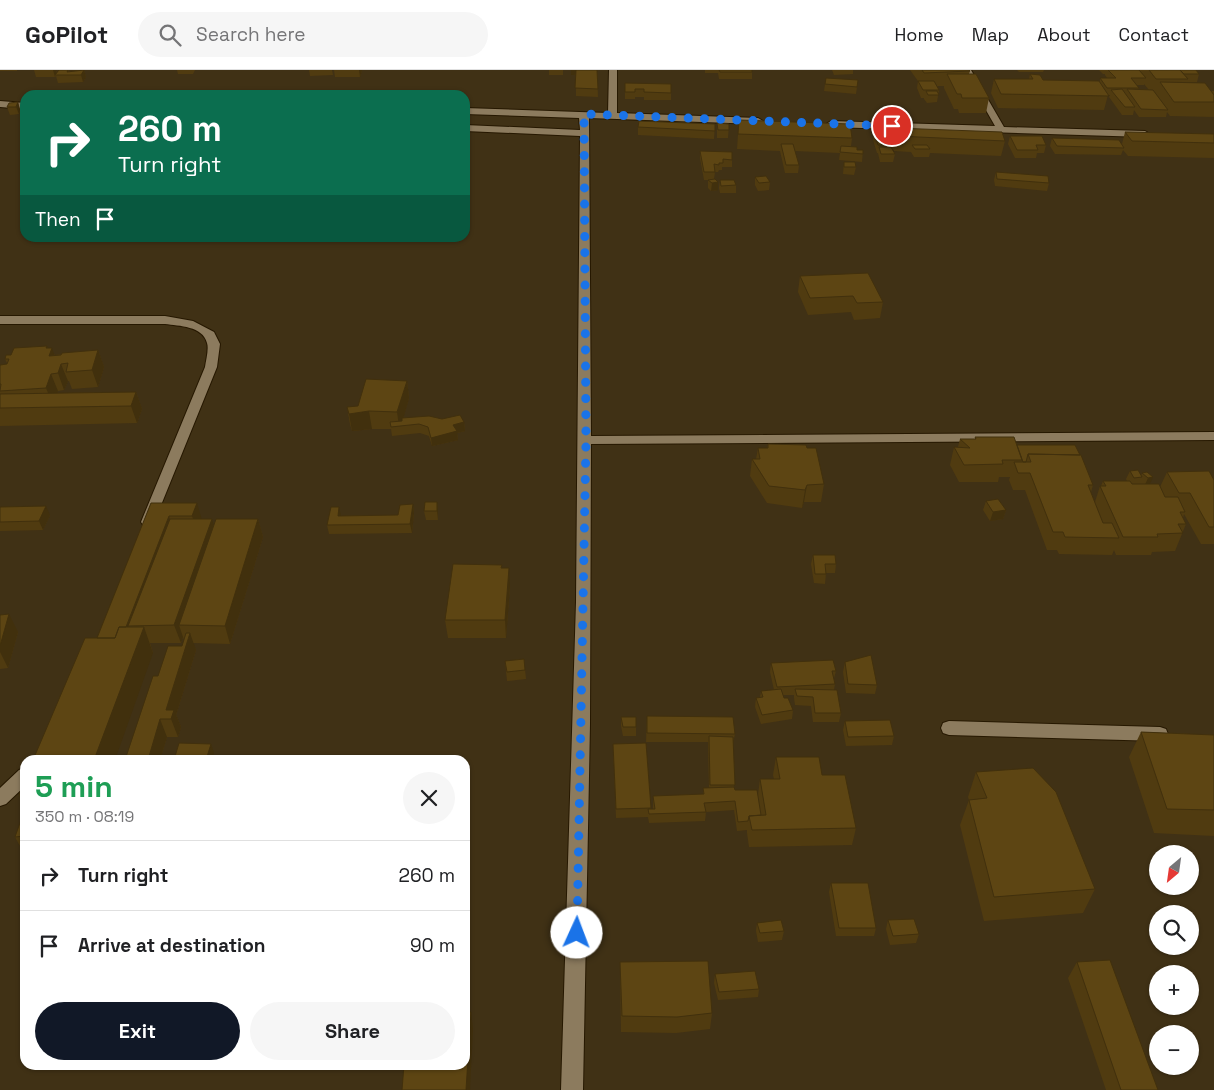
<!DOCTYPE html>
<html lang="en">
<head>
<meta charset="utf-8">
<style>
	body { margin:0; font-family:"Space Grotesk",sans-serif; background:#f6f6f6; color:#202124; height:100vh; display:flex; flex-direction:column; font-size:19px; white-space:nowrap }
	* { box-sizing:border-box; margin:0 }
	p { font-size:16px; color:#757577 }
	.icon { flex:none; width:28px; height:28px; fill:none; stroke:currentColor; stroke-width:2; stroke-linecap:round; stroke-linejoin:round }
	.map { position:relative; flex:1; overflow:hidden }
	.details { position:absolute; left:20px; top:685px; width:450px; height:315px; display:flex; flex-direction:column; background:#fff; border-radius:15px; box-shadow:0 1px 4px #0004 }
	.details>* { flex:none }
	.banner { position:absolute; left:20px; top:20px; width:450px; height:152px; border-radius:15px; box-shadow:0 1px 4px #0004; background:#0b6e4f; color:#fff; overflow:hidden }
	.needle { width:32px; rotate:209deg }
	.tools { position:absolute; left:1149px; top:775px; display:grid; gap:10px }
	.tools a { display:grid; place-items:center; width:50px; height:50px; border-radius:50%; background:#fff; box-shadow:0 1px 4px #0004; font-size:25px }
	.pin { position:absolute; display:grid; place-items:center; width:42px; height:42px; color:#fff; margin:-21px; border:2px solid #fff; border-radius:50%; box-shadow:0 1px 5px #0007 }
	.me { position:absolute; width:55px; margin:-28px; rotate:2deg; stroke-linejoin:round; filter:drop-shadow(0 0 4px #0008) }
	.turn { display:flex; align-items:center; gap:18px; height:105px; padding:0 15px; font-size:22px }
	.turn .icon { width:65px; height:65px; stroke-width:2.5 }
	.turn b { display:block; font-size:35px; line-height:42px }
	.then { display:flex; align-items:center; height:48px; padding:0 15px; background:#0003; gap:10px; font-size:19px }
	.round { display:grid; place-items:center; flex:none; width:52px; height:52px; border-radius:26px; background:#f6f6f6 }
	.headline { display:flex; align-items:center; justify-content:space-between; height:85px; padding:0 15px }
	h1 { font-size:30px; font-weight:800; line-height:38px; color:#1e9e55 }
	.action { display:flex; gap:10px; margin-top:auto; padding:10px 15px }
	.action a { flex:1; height:58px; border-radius:30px; background:#111827; color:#fff; font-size:20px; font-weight:800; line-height:58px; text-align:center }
	.action a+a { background:#f6f6f6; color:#202124 }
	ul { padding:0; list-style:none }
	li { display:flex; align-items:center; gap:15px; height:70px; padding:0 15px; border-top:1px solid #e0e0e0 }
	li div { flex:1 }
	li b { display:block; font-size:19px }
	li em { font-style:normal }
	header { display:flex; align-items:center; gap:30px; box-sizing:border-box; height:70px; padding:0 25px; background:#fff; border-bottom:1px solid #e0e0e0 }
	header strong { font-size:24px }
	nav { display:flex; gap:28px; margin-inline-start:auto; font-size:18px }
	.search { width:350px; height:45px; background:#f6f6f6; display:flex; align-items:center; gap:12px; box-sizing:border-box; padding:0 18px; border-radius:28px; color:#757577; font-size:19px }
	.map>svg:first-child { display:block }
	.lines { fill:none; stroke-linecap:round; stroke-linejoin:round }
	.minor-casing { stroke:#261800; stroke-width:2 }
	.minor { fill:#8c7b5e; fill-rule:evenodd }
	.wall { fill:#503b10; fill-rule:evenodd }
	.shaded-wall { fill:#41300d }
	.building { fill:#5d4513; stroke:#41300d }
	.route { stroke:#1a73e8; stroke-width:9; stroke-dasharray:0 16.2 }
</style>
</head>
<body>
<header>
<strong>GoPilot</strong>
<div class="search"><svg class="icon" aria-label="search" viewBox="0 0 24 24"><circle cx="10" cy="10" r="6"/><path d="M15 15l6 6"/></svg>Search here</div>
<nav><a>Home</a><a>Map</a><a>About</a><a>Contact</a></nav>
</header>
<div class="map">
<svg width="1214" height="1020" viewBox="0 0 1214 1020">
	<rect width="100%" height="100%" fill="#403115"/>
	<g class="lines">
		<!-- minor casing -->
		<g class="minor-casing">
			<path id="minor" d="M609,0H617V43L758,48L763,51L758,54L589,48L591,366L1214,362V370L591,374L590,654L583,1020H561L576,532L580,66L465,61V55L580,60L579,48L465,44V38L608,43Z
				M963,0H971L1004,57L1145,61L1150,64L1145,67L831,57L826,54L831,51L995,56Z
				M0,31L25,33V39L0,37Z
				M0,246H165L193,251L214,262L220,274L217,297L153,455H143L141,452L205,297C206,290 209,279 207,273C203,256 179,256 165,254H0Z
				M949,651L1160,657L1166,659L1168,664L1166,669L1160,671L949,665L943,663L941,658L943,653Z
				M25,698V716L6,734L0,736V718L19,700Z"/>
		</g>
		<!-- minor -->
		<use href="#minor" class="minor"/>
	</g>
	<!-- wall -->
	<path class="wall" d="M0,0H17V1H0Z
		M34,0H56L57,3L59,0H68L69,1L84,0L86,7L83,12L58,13L56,6L55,7H36Z
		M177,0H195L193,4H178Z
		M309,0H332L333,5L310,6Z
		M334,0H362L360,7H335Z
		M549,0H563V5H549Z
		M597,0L598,27L576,26V5H571Z
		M705,0H752V9H719L718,3H705Z
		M832,0H853V4L834,5Z
		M910,0H969L970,1L969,4L989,28L986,43H959L958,39H954L944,18V16H937L939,20L937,32L927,33L924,29V28H921L917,18L918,11Z
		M1017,0H1044L1043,2H1019Z
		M1099,0H1196L1199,4L1197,12H1188L1187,13L1211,21H1214V47L1170,46L1167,42L1166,47H1139L1134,40L1133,45H1122L1109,27L1110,25H1108L1104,40L998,38L991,23L994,9H1029L1030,4L1043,10L1100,11V8H1107L1105,5V4H1103ZM1144,14L1149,20H1138L1139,18L1136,15H1144Z
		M858,10L856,24L824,21L825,14Z
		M625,13L671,23V30H644V27H635V29H625Z
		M18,32L20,40L19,44L10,45L7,37Z
		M739,50L852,68L851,76L857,80H863L862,92L839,90L840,83L795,81L799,95L798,103H785L780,81L737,79Z
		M717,53L729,54L728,68H717Z
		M715,54L714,69L638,65V57Z
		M895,58L1005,71L1001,86L930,83L929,87H914L911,82L894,81V79L893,81L895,84L893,92H880L878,83H877L873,70L874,62L893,71Z
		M1125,62L1214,73V88L1128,86L1123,80L1121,85L1055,84L1050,76L1052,68L1122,74Z
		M1010,66L1046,75L1044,83H1037L1036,88H1015L1008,74Z
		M700,81L732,90V97H722V100H719L718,102H715L714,109L718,120L711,121L708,118V110H704L700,88Z
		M844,92L856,97L854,105L843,104Z
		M996,102L1049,113L1047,121L995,116L994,110Z
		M755,107L770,112L769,120L758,121L755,115Z
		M720,110L736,115V123H720L719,118Z
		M800,206L883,232L880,248L854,250L851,242L808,245L798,222Z
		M47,276L48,278L55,285L98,280L104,297L98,317L72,319L69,311H68L64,320L58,321L57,323L136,322L142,339L137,353L0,356V295L7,294V293L5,289L11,285Z
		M407,311L409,328L403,348L442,349L464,352L465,361L457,363L458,370L432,376L429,366L420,363L392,366L391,359H372L352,361L350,354L347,337L358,336Z
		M975,367L1017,375L1093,415L1091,422L1095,432L1100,416H1101L1103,411H1127L1126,409L1130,401L1141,406L1142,403L1147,402L1150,414L1160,417L1167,402L1214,410V474H1201L1184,444L1183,448L1186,454L1175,481L1152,482L1151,485H1116L1114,480L1112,485L1059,484L1057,480H1047L1025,420H1013L1009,410L1010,407H999L998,412H959L950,395L954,377H958L960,369H975Z
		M768,374L807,378L824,414L821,432H804L802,438L767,433L750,406L752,389H756L758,378H767Z
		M986,431L1006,440L1003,449L990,451L983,440Z
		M437,432L438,441V450H426L424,441Z
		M151,433L201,449L214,456L258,449L263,467L230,574L193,573L196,580L176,645L181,657L178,667H167L160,690H125L158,606L182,576L184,570L183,567L181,573H150L153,583L97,568Z
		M413,434L414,443L412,463L329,464L327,455L341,446L398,445Z
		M0,437L50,445L43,460L0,461Z
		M813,485L836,494L835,503H826L825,514L814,513L811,494Z
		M502,495V498L510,516L506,568H448L445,550Z
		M0,545L18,562L8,598L0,599Z
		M524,589L526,609L507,611L505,591Z
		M845,592L877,615L875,624L846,623L843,602Z
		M771,593L836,601L834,608L835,614L834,620L841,643L839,652H813L811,636L795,635L794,628V625H783L784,628L793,640L792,649L761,654L755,637L756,628L760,627L761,621L774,620L770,602Z
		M647,646L735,664L733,673L734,717L735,720L758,725L760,709H774L773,705L776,687L822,705L856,758L852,775L749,777L747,763V760L737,761L734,740L706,742L705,751L649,753L648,747L616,748L613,674L646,673L651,739H653V726L703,724V718H709L708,672H646Z
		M621,647L636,657V666H623L621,656Z
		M845,651L894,666L892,675L846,676L843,660Z
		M1141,662L1214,665V766L1154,763L1129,687Z
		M976,702L1095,819L1083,843L984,851L960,755L969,730L968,727Z
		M25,710V736L19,725Z
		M25,744V775L20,776L15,767Z
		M831,813L876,858L874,866H836L829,822Z
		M888,850L919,864L916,873L890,875L886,859Z
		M757,853L784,861L782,870L758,872L756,861Z
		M620,892L712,943L710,959L676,963L621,962Z
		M1077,892L1158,1020H1106L1068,908Z
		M715,904L759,919L758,927L718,930L714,913Z"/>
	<!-- shaded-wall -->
	<path class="shaded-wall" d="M53,0H56L57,4L55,5V7Z
		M84,0L86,7L83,12L81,5Z
		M359,0H362L360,7Z
		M571,0H587V4L571,5Z
		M18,32L20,40L19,44L16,37Z
		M718,112V120L711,121L712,113Z
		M47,276L50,283L52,278L58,295L56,303L46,278Z
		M98,280L104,297L98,317L92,300Z
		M61,294L68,311L64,320L58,303Z
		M51,304L58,321L53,335L46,318Z
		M407,311L409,328L401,356H399L397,342Z
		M136,322L142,339L137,353L131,336Z
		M369,341L372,359L352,361L349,344Z
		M464,352L465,361L457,363L458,370L432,376L431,368L453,355Z
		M1153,407L1149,416L1144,417L1148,408Z
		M807,415L804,432L802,438L805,420Z
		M437,432L438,441V450L437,441Z
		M197,433L202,450L198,463L192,446Z
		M413,434L414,443L412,463L410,454Z
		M46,436L50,445L43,460L39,451Z
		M339,437L341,446H338Z
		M1006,440L1003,449L990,451L993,442Z
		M169,446L174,463L128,556L134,571L124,563Z
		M212,449L217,466L179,555L183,567L181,573L174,555Z
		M258,449L263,467L230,574L225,556Z
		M509,498L510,516L506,568L505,550Z
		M9,544L18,562L8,598L0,582V576Z
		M144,557L153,583L115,690H94Z
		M190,563L196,580L176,645L181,657L178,667L171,649L166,640Z
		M160,649L167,667L160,690H148Z
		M211,674L214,683L212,690H206Z
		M471,942L473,958L470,1020H466Z"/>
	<!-- building -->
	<path class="building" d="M59,0H68L67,2L84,0L81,5H55Z
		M576,0H597L598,19L575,18Z
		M719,0H752V2H720Z
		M922,0H969L970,1L924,3Z
		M1108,0H1139L1146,8H1131L1139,18H1107L1100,8H1116Z
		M1149,0H1180L1188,9H1156Z
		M1180,0H1196L1199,4H1184Z
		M947,4H976L989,28H962L961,24H957Z
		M1030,4L1040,5L1043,10L1099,11L1109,26L1001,24L994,9H1033Z
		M826,8L858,10L857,17L825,14Z
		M918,11H934L939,20H923Z
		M1160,12L1205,13L1214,25V32H1174Z
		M625,13L671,14V23L644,22V19H635V22H625Z
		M1122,19L1135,37H1125L1111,20Z
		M1127,19L1153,20L1168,40L1141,39Z
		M926,21H937L939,25H928Z
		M18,32L16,37H7L9,33Z
		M739,50L850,54L852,68L738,64Z
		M639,51L715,54V61L638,57Z
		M717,53L729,54V60H718Z
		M895,58L1002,62L1005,71L897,66Z
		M874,62H890L895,75H878Z
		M1125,62L1214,64V73L1132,71Z
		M1010,66H1042L1046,75H1036L1038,80H1017Z
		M1052,68L1119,70L1124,78L1057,76Z
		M781,74H793L799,95H786Z
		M912,75H927L930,79H915Z
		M841,76L857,77V80H863V84L840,82Z
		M879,77H891L895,84H881Z
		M700,81L732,82V90L723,89V93H719V95L714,94L715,102H704Z
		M844,92H855L856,97H844Z
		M996,102L1048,106L1049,113L997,109Z
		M766,106L770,112L759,113L755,107Z
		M715,109L718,112L712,113L708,110Z
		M720,110H734L736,115L721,116Z
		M868,203L883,232L857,233L853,226L810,228L800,206Z
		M47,276L46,278H52L49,286L61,285L62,283L98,280L92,300L66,302L68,293L61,294L58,303L51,304L46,318L0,321L1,314H0V295L7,294L9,289H5L6,285H11L14,278Z
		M366,309L407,311L397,342L369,341L349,344L347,337L358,336Z
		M136,322L131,336L0,338V324Z
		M460,345L464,352L453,355L457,361L431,368L428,357L419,354L391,357L390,352L402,351V348L429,346L442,349Z
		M975,367H1014L1022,390H1002L1003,394L964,395L954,377L970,378L960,369H976Z
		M768,374L806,375L807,378H816L824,414L807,415L805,420L769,416L752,389H760L758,378H768Z
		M1017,375H1075L1080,385L1028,384L1026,392H1023Z
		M1028,384L1081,385L1093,415H1088L1103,453H1112L1119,468L1065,467L1063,462H1053L1030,403H1018L1014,392H1031Z
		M1138,400L1142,407L1134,408L1130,401Z
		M1209,401L1214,410V457H1209L1190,423H1179L1167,402Z
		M1147,402L1153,407L1148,408L1142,403Z
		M1103,411H1130L1132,414H1159L1165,427H1178L1185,442H1180L1186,454H1178L1183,463L1157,464L1158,467H1123L1100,416H1106Z
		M998,429L1006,440L993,442L986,431Z
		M425,432H437V441H424Z
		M151,433H197L192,446H169L126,557H119L115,568H97Z
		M413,434L410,454L327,455L331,437H339L338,446L398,445L400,435Z
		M46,436L39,451L0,452V437Z
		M170,449H212L174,555L128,556Z
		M216,449H258L225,556L179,555Z
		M813,485H835L836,494H825L826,504H815Z
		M453,494L502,495L501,498H509L505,550H445Z
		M9,544L0,576V545Z
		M119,557H144L94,690H33L85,568H115Z
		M186,563H190L166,640H174L171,649H160L148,690H125L153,606H158L168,576H182Z
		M871,585L877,615L848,614L845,592Z
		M524,589L525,600L507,602L505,591Z
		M833,590L836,601H832L835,614L777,617L771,593Z
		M781,619L784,628H788L793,640L762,645L756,628L763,627L761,621Z
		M795,619L837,620L841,643H815L813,627L797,626Z
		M647,646L733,647L735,664L647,663Z
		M621,647H636V657H623Z
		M890,650L894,666L848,667L845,651Z
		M1141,662L1214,665V740L1167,739Z
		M709,666L733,667L735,715H710Z
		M179,673L211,674L206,690H174Z
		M646,673L651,738L616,739L613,674Z
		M776,687H819L822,705H845L856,758L752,760L749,746L766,745L760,709H780Z
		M1033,698L1056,722L1095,819L994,827L969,730L987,728L976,702Z
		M25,710V725H19Z
		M734,717L735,720H757L761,745L749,746L748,751L738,752L735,731L704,733L706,742L649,744L648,739H655L653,726L704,724L703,718Z
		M23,744H25V766L15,767Z
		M831,813H868L876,858H839Z
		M914,849L919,864L893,866L888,850Z
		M781,850L784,861L760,863L757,853Z
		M1110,890L1158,1020H1121L1077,892Z
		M708,891L712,943L677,947L622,946L620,892Z
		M755,901L759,919L719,922L715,904Z
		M465,942H471L466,1020H402L404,995H465Z"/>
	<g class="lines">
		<!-- route -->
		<path class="route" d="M577,863L586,370L584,44L892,56"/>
	</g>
</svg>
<div class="tools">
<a><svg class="needle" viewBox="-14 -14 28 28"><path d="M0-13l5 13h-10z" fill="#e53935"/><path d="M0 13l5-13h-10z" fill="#757577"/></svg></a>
<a><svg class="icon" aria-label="search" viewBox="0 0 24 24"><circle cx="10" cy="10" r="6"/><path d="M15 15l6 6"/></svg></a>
<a>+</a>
<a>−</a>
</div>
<div class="pin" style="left:892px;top:56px;background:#d93025"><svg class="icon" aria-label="arrive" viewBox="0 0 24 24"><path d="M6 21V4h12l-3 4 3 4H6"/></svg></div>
<svg class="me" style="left:577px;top:863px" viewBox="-20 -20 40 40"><circle r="19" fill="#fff"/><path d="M0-13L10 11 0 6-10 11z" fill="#1a73e8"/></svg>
<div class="banner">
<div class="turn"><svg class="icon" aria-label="right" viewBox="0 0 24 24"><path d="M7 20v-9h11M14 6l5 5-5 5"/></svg><div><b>260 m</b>Turn right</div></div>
<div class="then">Then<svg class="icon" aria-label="arrive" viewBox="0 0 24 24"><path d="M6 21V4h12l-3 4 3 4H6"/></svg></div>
</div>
<section class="details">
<div class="headline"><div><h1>5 min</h1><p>350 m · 08:19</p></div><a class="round"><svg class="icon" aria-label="close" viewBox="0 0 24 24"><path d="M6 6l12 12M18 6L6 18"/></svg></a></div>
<ul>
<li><svg class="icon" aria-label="right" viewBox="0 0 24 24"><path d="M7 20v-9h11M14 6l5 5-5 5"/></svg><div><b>Turn right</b></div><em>260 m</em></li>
<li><svg class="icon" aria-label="arrive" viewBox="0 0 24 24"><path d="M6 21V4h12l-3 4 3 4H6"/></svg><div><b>Arrive at destination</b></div><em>90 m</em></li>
</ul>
<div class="action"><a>Exit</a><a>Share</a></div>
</section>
</div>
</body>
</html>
